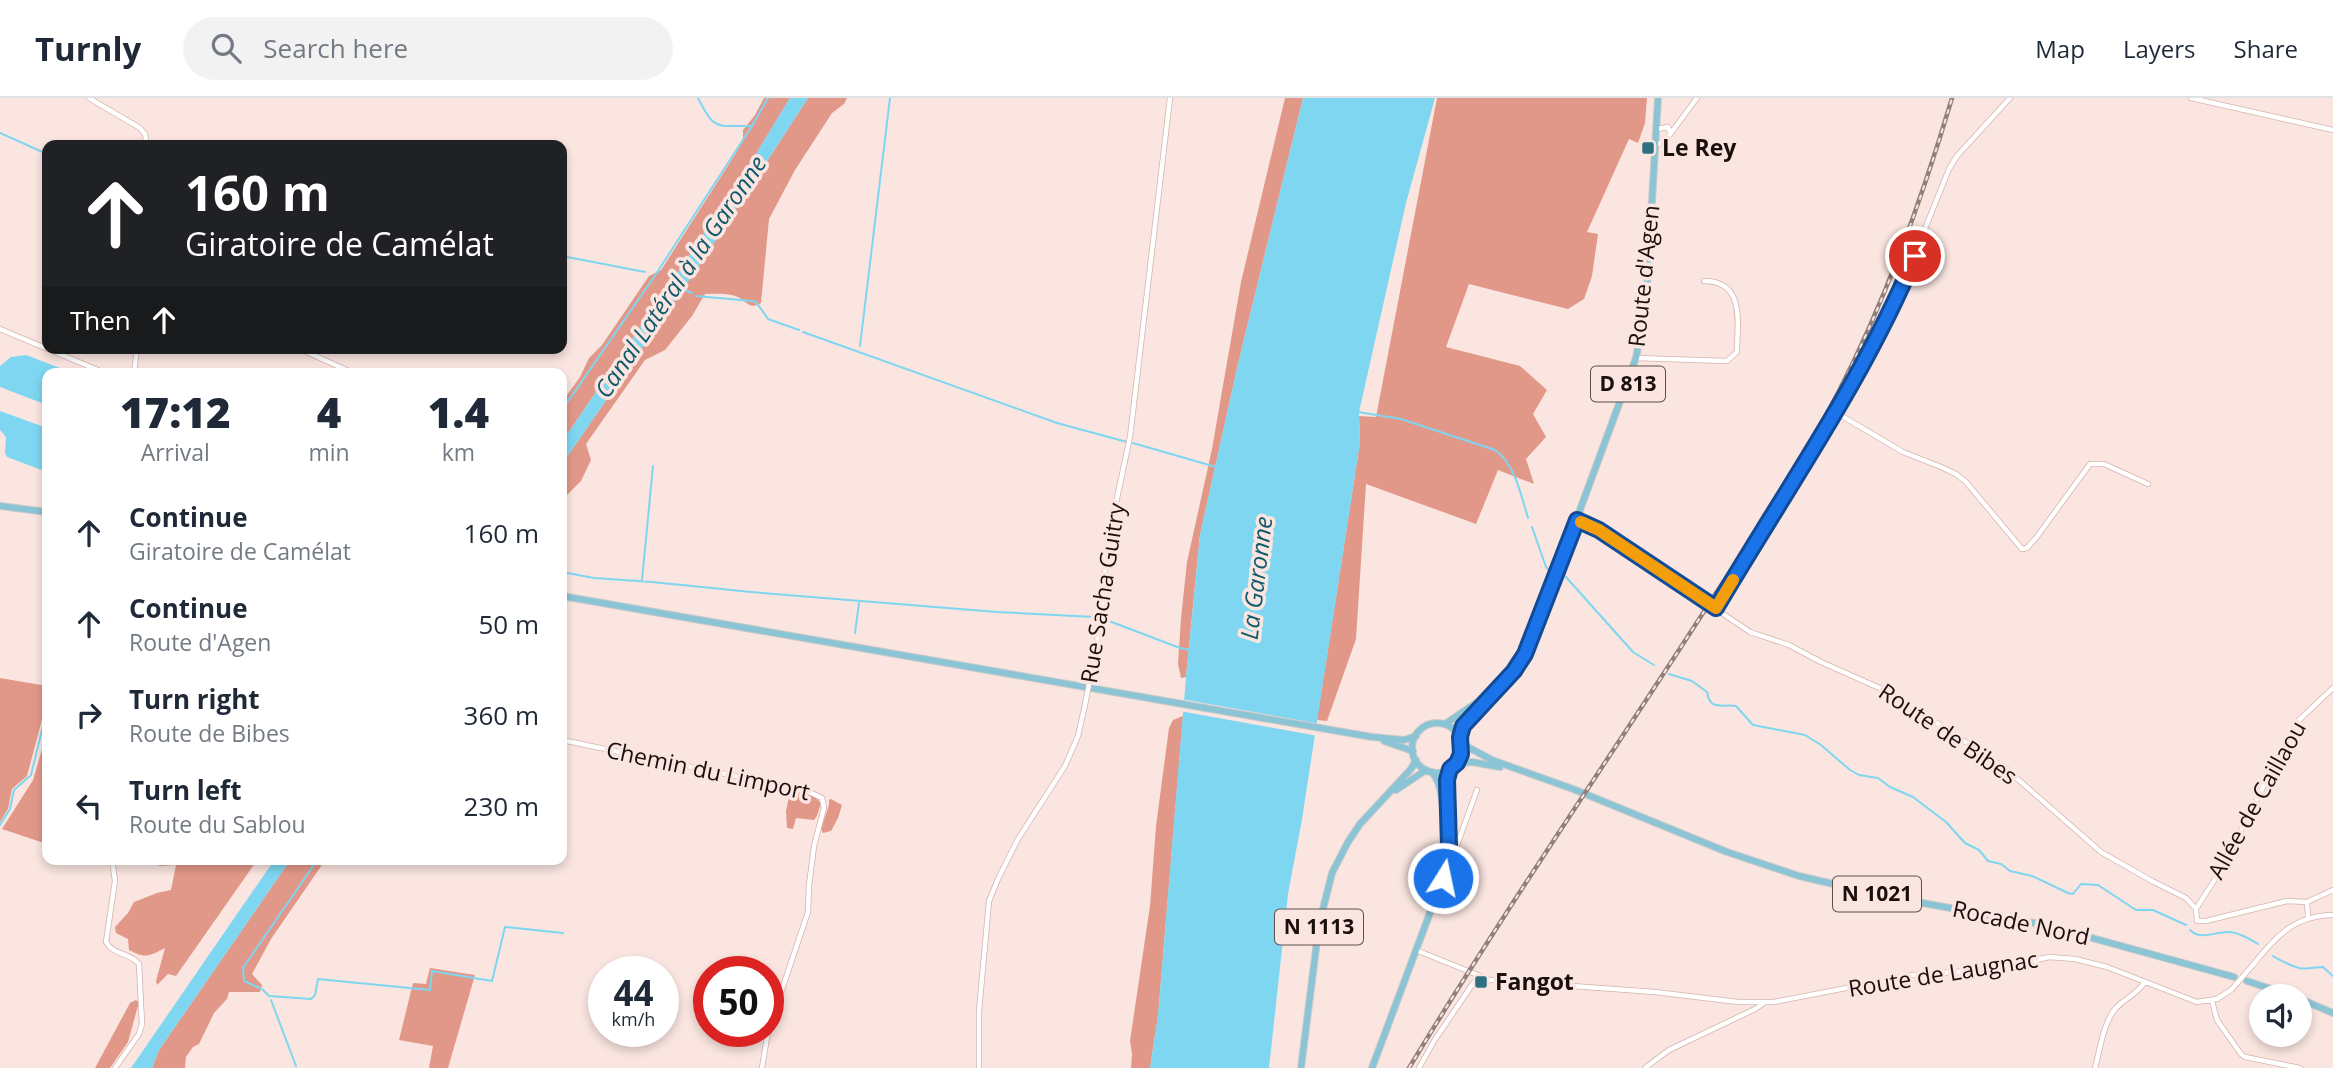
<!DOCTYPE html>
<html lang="en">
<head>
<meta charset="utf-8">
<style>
	body { margin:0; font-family:"Open Sans",sans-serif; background:#f2f2f3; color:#1f2937; height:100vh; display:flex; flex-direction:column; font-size:26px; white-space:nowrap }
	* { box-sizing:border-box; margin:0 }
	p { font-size:23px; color:#747a83 }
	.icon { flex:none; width:38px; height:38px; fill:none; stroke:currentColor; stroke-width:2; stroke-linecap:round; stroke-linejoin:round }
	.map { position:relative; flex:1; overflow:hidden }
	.panel { position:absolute; left:42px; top:270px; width:525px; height:497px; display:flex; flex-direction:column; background:#fff; border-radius:14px; box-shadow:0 4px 10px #0003 }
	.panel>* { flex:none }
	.hud { position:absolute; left:42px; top:42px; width:525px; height:214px; border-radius:14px; box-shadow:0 4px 10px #0003; background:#202124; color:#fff; overflow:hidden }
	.tools { position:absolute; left:2249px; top:886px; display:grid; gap:14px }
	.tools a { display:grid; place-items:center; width:63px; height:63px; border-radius:50%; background:#fff; box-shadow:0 4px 10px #0003; font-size:35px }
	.speed { position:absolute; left:588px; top:858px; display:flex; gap:14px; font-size:35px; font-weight:700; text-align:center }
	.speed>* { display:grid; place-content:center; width:91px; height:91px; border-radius:50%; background:#fff; box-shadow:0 4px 10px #0003; line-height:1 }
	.speed small { font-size:18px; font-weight:400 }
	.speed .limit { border:10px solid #d22; background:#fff; color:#111 }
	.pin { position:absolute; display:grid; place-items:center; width:60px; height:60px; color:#fff; margin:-30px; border:4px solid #fff; border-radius:50%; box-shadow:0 2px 7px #0007 }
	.me { position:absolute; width:77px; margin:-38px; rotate:10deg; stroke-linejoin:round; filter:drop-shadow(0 0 5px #0008) }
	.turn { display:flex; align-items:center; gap:24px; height:147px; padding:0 28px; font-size:32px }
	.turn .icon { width:91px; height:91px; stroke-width:2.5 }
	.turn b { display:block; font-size:49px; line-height:60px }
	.then { display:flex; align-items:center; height:66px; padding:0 28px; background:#0003; gap:14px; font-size:26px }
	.eta { display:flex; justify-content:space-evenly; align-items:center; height:119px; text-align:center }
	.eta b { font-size:42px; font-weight:800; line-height:49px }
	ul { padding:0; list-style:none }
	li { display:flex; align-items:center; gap:21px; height:91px; padding:0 28px }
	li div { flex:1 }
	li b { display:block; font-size:26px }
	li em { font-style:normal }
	header { display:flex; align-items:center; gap:42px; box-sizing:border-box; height:98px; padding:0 35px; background:#fff; border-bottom:2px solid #e0e1e3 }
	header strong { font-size:33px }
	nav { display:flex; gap:38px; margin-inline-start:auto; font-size:24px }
	.search { width:490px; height:63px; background:#f2f2f3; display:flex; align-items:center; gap:18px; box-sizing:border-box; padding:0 24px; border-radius:38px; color:#747a83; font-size:26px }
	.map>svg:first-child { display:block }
	.forest { fill:#e29889 }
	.water { fill:#7ed6f1 }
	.pier { fill:#fae5e0 }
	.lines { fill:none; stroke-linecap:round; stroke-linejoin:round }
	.stream { stroke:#7ed6f1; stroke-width:2 }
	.minor-casing { stroke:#d6b3ac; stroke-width:6 }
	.major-casing { stroke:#cdcaca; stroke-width:8 }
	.minor { stroke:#fff; stroke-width:4.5 }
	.major { stroke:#8bc4d4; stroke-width:6 }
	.rail-casing { stroke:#907f7b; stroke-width:4.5 }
	.rail { stroke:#fae5e0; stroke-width:2; stroke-dasharray:5; stroke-linecap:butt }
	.minor-bridge-casing { stroke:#d6b3ac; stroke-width:6; stroke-linecap:butt }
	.minor-bridge { stroke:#fff; stroke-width:4.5 }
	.route-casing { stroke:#114b97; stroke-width:18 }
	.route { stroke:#1a73e8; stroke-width:12 }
	.slow { stroke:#f59e0b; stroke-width:12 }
	.poi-dot { fill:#2f7083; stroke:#fae5e0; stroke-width:2.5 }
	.labels { text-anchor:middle; stroke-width:7; stroke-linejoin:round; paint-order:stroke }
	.shield { fill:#fae5e0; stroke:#5e4f4c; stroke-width:2 }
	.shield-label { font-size:21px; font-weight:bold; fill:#1b0f0d }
	.poi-label { font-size:23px; font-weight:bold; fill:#1b0f0d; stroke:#fae5e0; text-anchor:start }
	.street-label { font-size:23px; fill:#1b0f0d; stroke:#fae5e0 }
	.water-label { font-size:24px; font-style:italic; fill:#105a6d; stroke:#fae5e0 }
</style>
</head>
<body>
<header>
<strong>Turnly</strong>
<div class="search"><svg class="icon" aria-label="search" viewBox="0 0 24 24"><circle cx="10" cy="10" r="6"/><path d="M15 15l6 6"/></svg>Search here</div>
<nav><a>Map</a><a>Layers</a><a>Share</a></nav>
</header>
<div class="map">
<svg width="2333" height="970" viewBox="0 0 2333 970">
	<rect width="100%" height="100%" fill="#fae5e0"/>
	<!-- forest -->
	<path class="forest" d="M764,0H790L737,87L562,344V304L580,279L589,260L602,247L649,178L661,172L736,55L743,40V32L755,17Z
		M808,0H847L844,6L832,15L795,72L769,121L761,205C748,213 746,201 735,198C726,195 714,196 705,196L692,218L665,252L645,262L586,346L591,362L581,383L562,402V366L701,165Z
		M1285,0H1303L1238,266L1200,437L1186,579L1181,580L1178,566L1181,520L1187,464L1212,351L1241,184Z
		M1437,0H1647L1645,25L1638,45L1629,41L1587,134L1598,136L1592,178L1584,201L1568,211L1469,186L1446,249L1520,268L1547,292L1533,316L1546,339L1526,361L1534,386L1498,372L1476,426L1366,386L1356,541L1327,623L1317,622L1360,344L1359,318L1376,319Z
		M0,580L47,588V603L27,678L12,691L8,711L0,724Z
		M1183,618L1158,918L1150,970H1131L1132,956L1130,943L1150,808L1156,728L1169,630L1173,622Z
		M47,634V746L2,731L33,682Z
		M796,694L813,697L821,705L817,718L814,722L796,720L793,731L787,730L786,713L789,699Z
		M831,701L842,707L838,720L831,733L823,735L821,731L829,707V702Z
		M154,761H258L176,878L168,876L157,887L156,883L165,850C149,858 146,861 129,852L128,841L116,835L115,829L128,815L134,804L157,795L171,792L176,767L159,768Z
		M291,761H326L271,841L252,876L262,887L260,894H229L227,901L214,915L199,946L193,949L186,959L185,970H152L159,952Z
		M430,870L475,877L448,970H429L433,948L399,942L413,885L426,886Z
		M136,902L139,904L128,944L110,970H95L130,905Z"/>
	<!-- water -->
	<path class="water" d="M790,0H808L701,165L562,366V344L737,87Z
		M1303,0H1435L1406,105L1359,314L1360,344L1302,721L1288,796L1269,970H1150L1158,918L1186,579L1200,437L1238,266Z
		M26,257L73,275H47V307L0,289V268L11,259Z
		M0,313L47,330V374L7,359L5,355L6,339L0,332Z
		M275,761H291L159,952L152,970H131Z"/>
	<!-- pier -->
	<path class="pier" d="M1181,601L1320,626L1318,638L1180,613Z"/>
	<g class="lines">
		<!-- stream -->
		<path class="stream" d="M698,0C715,34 716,27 752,28L768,0
			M0,35L47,56
			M562,158L645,174
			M680,190L692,195
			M696,198L752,203L756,204L768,221L799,232
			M803,234L1057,325L1127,344
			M860,248L890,0
			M562,312L656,176L752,28
			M1358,314L1401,321L1495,352C1515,366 1521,397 1528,420
			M1133,345L1216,369
			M1532,429L1546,469L1550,473
			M562,474L594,480L652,484L751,494L997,514L1095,519
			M1565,478L1633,554L1654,567
			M642,482L653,368
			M1109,523L1180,550L1190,552
			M855,535L859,505
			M1669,576L1692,583L1707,594C1710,613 1721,606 1736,608L1753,627L1805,637L1821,647L1850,672L1859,677L1878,680L1890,689L1913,699L1946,724L1965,745L1979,752L1988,763L2001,766L2010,773L2032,778L2068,795L2073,796L2081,786L2098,787L2136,812H2153L2186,827
			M0,727L10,711L14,692L31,677L47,611
			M318,761L243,870L244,883L262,891L269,898L311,901L315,897L318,881L430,892L432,873L492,883L505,829L563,835
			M2190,832C2201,843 2216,833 2230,834C2240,835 2250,841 2258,846
			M2273,858C2277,861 2294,869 2299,870C2306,872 2315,869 2323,869L2333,878
			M271,902L296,968"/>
		<!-- minor casing -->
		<g class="minor-casing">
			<path id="minor" d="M89,0L140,30L145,36L147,47
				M2191,0L2333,32
				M1671,35L1697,0
				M1655,47L1664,44L1671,35L1668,29L1657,31
				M0,231L105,275
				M298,250L353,275
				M1636,260L1727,263L1737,254C1737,226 1746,183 1704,183
				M134,275L137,250
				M1835,314L1903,354L1941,369L1956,376L1966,384L2022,451L2027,450L2036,440L2090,366H2104L2148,386
				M1577,422L1599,432L1750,534L1789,547L1821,564L1893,596L2005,670L2101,754L2152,783L2186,800L2196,811
				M1716,510L1798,379L1879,239L1898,198L1949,71L1957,58L2010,0
				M1091,576L1103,511L1106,452L1130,339L1170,0
				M2333,590L2297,624L2217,778L2196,811L2197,823H2206L2287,803L2307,804L2333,792
				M562,642L807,693L822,700L824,710L814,748L809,787L808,814L768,933
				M1449,748L1457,747L1477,692
				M112,761L115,783L106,844C113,857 129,854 139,866L142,926L139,936L115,970
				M2307,804L2308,820
				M1416,852L1490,882L1655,894L1738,904H1774L1913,877L1997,871L2049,859L2075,861L2107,869L2197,904L2217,901L2231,892
				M2252,868C2276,839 2292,818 2333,817
				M2212,903L2217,922L2241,956L2245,959L2300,970
				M762,970L768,933
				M979,970V913L989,803L998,781L1018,741L1065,668L1078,638L1085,607
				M1419,970L1434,943L1478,878
				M1645,970L1669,952L1755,911L1764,905
				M2095,970C2100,952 2103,926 2115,911C2124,901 2137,896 2145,884"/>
		</g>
		<!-- major casing -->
		<g class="major-casing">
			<path id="major" d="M0,408L47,414
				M562,498L1372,639L1404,642L1416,638
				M1412 650a25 25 0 1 1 50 0a25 25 0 1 1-50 0Z
				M1445,626L1485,599
				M1459,639C1467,609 1512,583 1529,550L1636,260L1646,205L1658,0
				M1384,643L1413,653
				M1462,646L1492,662L1573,691L1727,754L1799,778L1889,799L2045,827L2234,879
				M1457,665L1472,664L1500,669
				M1396,692L1426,672
				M1447,710V682L1450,671
				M2247,883L2292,898
				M2300,901L2333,915
				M1301,970L1319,827L1332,775L1348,744L1360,726L1411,671L1416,662
				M1372,970L1443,780C1449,752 1448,729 1442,701C1440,691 1439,682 1432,674"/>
		</g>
		<!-- minor -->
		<use href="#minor" class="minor"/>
		<!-- major -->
		<use href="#major" class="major"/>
		<!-- rail casing -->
		<g class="rail-casing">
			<path id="rail" d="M1409,970C1499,821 1598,677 1692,532C1743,453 1796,376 1839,293C1887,199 1922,101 1952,0"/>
		</g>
		<!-- rail -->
		<use href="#rail" class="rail"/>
		<!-- minor-bridge casing -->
		<g class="minor-bridge-casing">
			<path id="minor-bridge" d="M1085,607L1091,576
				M2231,892L2252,868"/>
		</g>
		<!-- minor-bridge -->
		<use href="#minor-bridge" class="minor-bridge"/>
	</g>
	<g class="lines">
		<!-- route casing -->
		<g class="route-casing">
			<path id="route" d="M1443,780L1449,748L1447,682L1450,671L1457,665L1461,656L1460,639L1463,628L1514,573L1525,556L1577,422L1599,432L1716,510C1784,394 1863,283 1915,158"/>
		</g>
		<!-- route -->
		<use href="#route" class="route"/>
		<!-- slow -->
		<path class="slow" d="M1581,424L1599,432L1716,510L1733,482"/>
	</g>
	<!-- markers -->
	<g class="poi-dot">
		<rect x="1641" y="43" width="14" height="14" rx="3.5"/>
		<rect x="1474" y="877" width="14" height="14" rx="3.5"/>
	</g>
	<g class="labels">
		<!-- shield labels -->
		<g class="shield">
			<rect x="1591" y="268.5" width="74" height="35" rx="5"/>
			<rect x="1833" y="778.5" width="88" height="35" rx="5"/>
			<rect x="1275" y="811.5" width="88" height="35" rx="5"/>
		</g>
		<g class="shield-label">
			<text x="1628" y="293">D 813</text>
			<text x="1877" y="803">N 1021</text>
			<text x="1319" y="836">N 1113</text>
		</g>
		<!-- poi labels -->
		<g class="poi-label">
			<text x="1662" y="58">Le Rey</text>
			<text x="1495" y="892">Fangot</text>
		</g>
		<!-- street labels -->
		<g class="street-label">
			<text transform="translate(1644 178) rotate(-84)" y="8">Route d'Agen</text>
			<text transform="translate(1103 495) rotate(-81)" y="8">Rue Sacha Guitry</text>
			<text transform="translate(1948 636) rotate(34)" y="8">Route de Bibes</text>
			<text transform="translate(708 673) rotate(12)" y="8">Chemin du Limport</text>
			<text transform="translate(2257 702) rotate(-61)" y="8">Allée de Caillaou</text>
			<text transform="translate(2021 825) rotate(12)" y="8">Rocade Nord</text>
			<text transform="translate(1943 876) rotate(-9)" y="8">Route de Laugnac</text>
		</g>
		<!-- water labels -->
		<g class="water-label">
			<text transform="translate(681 179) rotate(-56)" y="8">Canal Latéral à la Garonne</text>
			<text transform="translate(1257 480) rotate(-83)" y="8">La Garonne</text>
		</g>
	</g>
</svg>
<div class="tools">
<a><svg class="icon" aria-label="sound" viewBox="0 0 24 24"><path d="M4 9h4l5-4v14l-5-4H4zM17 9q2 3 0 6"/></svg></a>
</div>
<div class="speed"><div>44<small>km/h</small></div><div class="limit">50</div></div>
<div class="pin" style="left:1915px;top:158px;background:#d93025"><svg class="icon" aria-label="arrive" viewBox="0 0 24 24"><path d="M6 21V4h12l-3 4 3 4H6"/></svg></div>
<svg class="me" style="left:1443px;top:780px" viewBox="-20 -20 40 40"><circle r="17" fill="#1a73e8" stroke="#fff" stroke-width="3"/><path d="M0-11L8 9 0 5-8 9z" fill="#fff"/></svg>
<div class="hud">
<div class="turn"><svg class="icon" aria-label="ahead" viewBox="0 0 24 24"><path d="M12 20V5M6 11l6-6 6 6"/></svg><div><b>160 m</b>Giratoire de Camélat</div></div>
<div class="then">Then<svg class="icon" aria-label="ahead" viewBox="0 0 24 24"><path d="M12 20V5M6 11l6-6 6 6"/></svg></div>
</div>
<section class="panel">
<div class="eta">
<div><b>17:12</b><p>Arrival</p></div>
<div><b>4</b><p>min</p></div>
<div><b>1.4</b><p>km</p></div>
</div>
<ul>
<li><svg class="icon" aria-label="ahead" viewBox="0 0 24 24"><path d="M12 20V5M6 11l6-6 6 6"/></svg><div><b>Continue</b><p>Giratoire de Camélat</p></div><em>160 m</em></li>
<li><svg class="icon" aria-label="ahead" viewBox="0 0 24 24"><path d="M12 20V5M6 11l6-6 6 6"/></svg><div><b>Continue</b><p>Route d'Agen</p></div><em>50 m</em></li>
<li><svg class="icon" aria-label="right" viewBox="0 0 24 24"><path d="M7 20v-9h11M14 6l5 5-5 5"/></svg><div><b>Turn right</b><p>Route de Bibes</p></div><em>360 m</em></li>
<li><svg class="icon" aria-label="left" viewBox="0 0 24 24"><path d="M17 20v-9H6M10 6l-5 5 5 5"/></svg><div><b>Turn left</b><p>Route du Sablou</p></div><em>230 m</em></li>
</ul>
</section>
</div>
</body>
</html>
